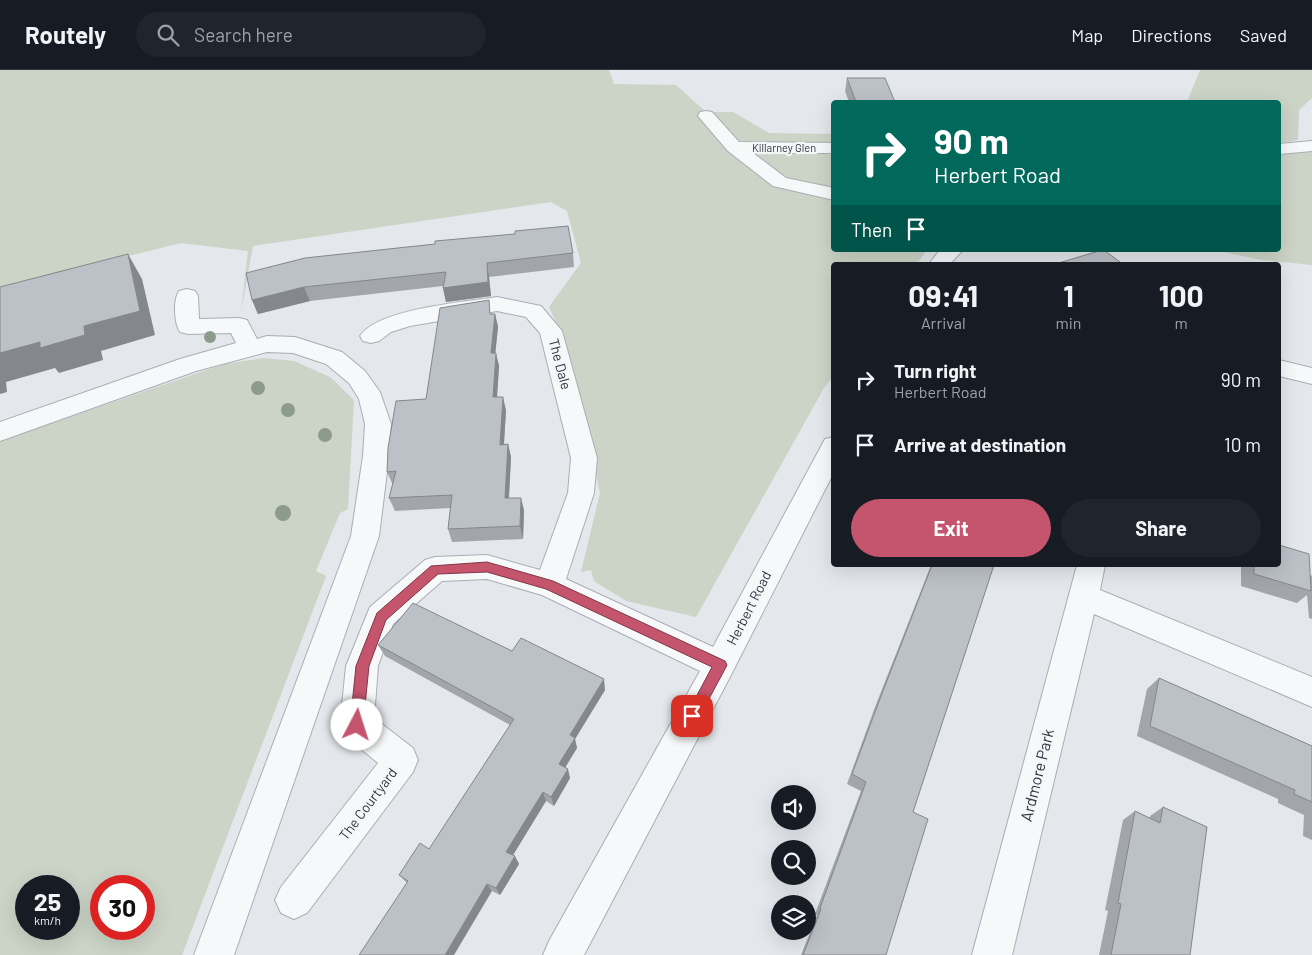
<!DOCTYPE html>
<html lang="en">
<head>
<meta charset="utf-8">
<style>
	body { margin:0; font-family:Barlow,sans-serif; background:#20242c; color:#f1f3f6; height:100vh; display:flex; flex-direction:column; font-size:19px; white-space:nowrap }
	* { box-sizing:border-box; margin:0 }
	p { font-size:16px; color:#9ea1a6 }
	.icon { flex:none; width:28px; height:28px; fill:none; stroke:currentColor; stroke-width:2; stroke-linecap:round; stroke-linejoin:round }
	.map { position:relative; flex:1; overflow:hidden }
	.panel { position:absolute; left:831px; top:192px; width:450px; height:305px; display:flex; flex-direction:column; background:#171b24; border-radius:5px; box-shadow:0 5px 20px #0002 }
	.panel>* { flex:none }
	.banner { position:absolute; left:831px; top:30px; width:450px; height:152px; border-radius:5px; box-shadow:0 5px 20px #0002; background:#00695c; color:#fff; overflow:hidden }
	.fabs { position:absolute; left:771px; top:715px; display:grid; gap:10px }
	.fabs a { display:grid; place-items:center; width:45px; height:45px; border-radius:50%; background:#171b24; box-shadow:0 5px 20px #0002; font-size:25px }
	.speed { position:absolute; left:15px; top:805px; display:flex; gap:10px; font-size:25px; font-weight:700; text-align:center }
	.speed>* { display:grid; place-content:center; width:65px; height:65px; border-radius:50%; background:#171b24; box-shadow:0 5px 20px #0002; line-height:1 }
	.speed small { font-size:12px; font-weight:400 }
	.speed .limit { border:8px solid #d22; background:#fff; color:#111 }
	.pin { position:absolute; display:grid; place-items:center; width:42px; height:42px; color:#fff; margin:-21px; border-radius:10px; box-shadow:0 2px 8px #0006 }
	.me { position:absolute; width:55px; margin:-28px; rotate:5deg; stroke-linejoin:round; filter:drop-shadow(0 0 4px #0008) }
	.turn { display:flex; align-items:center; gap:18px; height:105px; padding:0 20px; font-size:22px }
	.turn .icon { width:65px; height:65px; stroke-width:2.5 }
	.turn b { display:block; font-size:35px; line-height:42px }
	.then { display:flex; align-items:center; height:48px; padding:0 20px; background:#0003; gap:10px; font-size:19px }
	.eta { display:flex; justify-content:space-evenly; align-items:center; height:85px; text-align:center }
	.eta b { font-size:30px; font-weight:700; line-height:35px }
	.button { display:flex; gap:10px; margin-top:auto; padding:10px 20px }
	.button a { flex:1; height:58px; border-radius:30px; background:#c4556c; color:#fff; font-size:20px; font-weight:700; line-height:58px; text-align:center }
	.button a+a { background:#20242c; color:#f1f3f6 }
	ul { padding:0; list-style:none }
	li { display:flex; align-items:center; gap:15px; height:65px; padding:0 20px }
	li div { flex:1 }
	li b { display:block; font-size:19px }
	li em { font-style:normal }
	header { display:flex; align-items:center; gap:30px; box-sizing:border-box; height:70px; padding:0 25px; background:#171b24; border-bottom:1px solid #363941 }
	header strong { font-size:24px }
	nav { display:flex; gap:28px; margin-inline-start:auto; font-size:18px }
	.search { width:350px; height:45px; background:#20242c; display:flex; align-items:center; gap:12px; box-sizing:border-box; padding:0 18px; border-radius:28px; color:#9ea1a6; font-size:19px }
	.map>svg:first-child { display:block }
	.green { fill:#cbd4c6; fill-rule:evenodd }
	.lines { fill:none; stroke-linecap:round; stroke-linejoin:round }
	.minor-casing { stroke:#a9aeb5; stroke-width:2 }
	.minor { fill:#f7f8f9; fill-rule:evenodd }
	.tree { fill:#8c9b8b }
	.wall { fill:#a2a6ab }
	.shaded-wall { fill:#84878b }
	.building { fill:#bcc1c7; stroke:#84878b }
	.route { fill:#c4556c; stroke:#7f3746 }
	.labels { text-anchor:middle; stroke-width:4.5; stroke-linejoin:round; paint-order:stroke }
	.far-street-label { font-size:11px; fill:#2d3642; stroke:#f4f6f8 }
	.street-label { font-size:14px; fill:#2d3642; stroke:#f4f6f8 }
	.near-street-label { font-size:16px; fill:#2d3642; stroke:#f4f6f8 }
</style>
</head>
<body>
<header>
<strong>Routely</strong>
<div class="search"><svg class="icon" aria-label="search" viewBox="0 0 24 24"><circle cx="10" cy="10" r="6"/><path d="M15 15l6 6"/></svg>Search here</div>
<nav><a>Map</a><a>Directions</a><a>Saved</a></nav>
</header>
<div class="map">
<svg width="1312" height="885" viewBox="0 0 1312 885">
	<rect width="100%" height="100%" fill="#e4e7eb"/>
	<!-- green -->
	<path class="green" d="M0,0H609L614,14L676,15L706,42H733L769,63L834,64V180H927L916,195H834V305L824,318L696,547L626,531L594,511L591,500L581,502L600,423L584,348L561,264L549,237L581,193L567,141L551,132L253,176L241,242L248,181L181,173L0,218Z
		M1200,0H1312V28L1299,40L1298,70L1279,73V32H1187Z
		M1312,82V195L1262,190L1213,180H1279V83Z
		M264,288L294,291L330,307L354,330L348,439L340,443L316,501L326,506L182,885H0V371L224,294ZM26,816H69V859H26ZM101,816H144V859H101Z"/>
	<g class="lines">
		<!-- minor casing -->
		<g class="minor-casing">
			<path id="minor" d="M706,41L712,42L739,72L834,73V83H753L786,108L834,118V130L773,116L728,81L698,46L700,42Z
				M1312,71V81L1279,84V74Z
				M940,180H963L949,195H928Z
				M187,219L195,221L198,226L199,249L239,248L247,250L257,269L267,266L295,267L342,282L365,301L380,322L391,354L389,386L379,466L234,885H194L351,466L363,386L365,354L359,329L349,313L326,294L293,283L267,282L196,301L0,371V352L180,289L236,273L231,263L188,264L180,262C174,253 173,230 179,221Z
				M497,227L541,236L562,261L597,388L594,423L566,509L713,577L825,369L834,367V402L731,605L584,885H543L549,871L700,601L542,525L487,509L442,511L393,554L378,596L374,648L413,678L418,690L413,702L307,843L294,849L281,843L275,830L281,817L378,693L345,666L340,655L346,596L370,537L425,490L435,487L487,485L540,500L568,423L571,388L540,263L526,247L497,241L410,256L391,262L379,271L371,273L363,271L360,266C377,239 465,232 497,227Z
				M1279,290L1312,298V314L1279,306Z
				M1077,495H1105L1100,520L1312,607V637L1094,544L1012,885H972Z"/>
		</g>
		<!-- minor -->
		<use href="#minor" class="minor"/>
	</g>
	<!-- trees -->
	<g class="tree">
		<circle cx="210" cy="267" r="6"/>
		<circle cx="258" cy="318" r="7"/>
		<circle cx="288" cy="340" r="7"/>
		<circle cx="325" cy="365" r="7"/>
		<circle cx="283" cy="443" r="8"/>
	</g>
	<!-- wall -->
	<path class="wall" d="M847,8L895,32H849L845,21Z
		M515,164L573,183L574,197L489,207L491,226L446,232L443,218V216L310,231L258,244L252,230L435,174Z
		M492,244H495L498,257L495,283L499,296L497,327L506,340L504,374H508L511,387L509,428L524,440L523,469L452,472L448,459L450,438L395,441L389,428L393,415L387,402L426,329Z
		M931,495H994L913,742L886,885H801L817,845L815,844L861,721L847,714L875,637Z
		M1241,495H1279L1310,507L1312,505V549L1309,548L1307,525L1297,533L1241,516Z
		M378,575L512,581L605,620L575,669L577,678L565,698L570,708L554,736L546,731L513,785L519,794L500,825L492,821L407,813L399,805L429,779L510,655L385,586Z
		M1159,608L1312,676V770L1303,766L1304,745L1278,733V729L1137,666L1147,619Z
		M1163,737L1190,885H1099L1108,841L1105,840L1123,750L1135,741L1150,748V746Z"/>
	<!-- shaded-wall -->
	<path class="shaded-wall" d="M128,184L142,209L155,265L101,281L103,290L59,303L55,298L6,312L7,322L0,324V283L84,256Z
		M487,193L489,207L491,226L446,232L443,218Z
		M304,217L310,231L258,244L252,230Z
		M495,244L498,257L494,296L491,283Z
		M496,283L499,296L496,341L493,327Z
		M503,327L506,340L503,388L500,375Z
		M508,374L511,387L508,441L505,428Z
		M521,428L524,440L523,469L520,456Z
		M604,609L605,620L575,669L577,678L561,704L559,694L570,665Z
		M568,699L570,708L554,736L551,727Z
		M543,722L546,731L510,790L506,782Z
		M515,786L519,794L500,825L496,818Z
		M487,814L492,821L454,885H445Z"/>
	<!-- building -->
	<path class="building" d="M847,8H885L895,32H856Z
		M568,156L573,183L487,193L488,212L443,218L446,202L304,217L252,230L246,203L305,188L435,174V171L515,164V161Z
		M1102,180H1104L1124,195H1052Z
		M128,184L140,241L84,256L85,265L40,278V272L0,283V217Z
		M489,230L490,244H495L491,283H496L493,327H503L500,375L508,374L505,428H521L520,456L448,459L452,425L389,428L396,401L387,402L388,378L396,331L426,329L440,238Z
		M1279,475L1309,484L1311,521L1254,504V495H1279Z
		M932,495H994L913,742L928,749L886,885H803L821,839L820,838L866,712L852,704L881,626Z
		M413,533L512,581L521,568L604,609L570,665L575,668L559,694L568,699L551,727L543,722L506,782L515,786L496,818L487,814L445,885H359L408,811L399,805L420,773L429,779L514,649L378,575Z
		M1159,608L1312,676V732L1294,724L1295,720L1150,656Z
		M1163,737L1207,757L1190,885H1111L1121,834L1118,833L1135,741L1160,753Z"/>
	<!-- route -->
	<path class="route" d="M487,492L553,511L725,591L727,595L725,599L697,651L692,653L688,651L686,646L712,597L546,519L487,502L438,504L386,550L369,596L363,655L361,659L357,661L352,659L350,655L356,596L377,543L431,496Z"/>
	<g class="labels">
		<!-- far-street labels -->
		<g class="far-street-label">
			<text x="784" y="82">Killarney Glen</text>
		</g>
		<!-- street labels -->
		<g class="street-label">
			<text transform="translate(560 294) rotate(75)" y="5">The Dale</text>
			<text transform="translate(749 538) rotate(-63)" y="5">Herbert Road</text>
			<text transform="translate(368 734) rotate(-53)" y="5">The Courtyard</text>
		</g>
		<!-- near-street labels -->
		<g class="near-street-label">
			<text transform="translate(1037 705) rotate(-76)" y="6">Ardmore Park</text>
		</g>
	</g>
</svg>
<div class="fabs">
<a><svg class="icon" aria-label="sound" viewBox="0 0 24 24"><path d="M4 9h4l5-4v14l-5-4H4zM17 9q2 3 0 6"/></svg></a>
<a><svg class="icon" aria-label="search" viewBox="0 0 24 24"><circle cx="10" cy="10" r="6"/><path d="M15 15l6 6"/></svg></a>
<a><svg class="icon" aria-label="layers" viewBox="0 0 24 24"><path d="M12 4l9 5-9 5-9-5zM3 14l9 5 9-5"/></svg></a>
</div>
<div class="speed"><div>25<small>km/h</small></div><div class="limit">30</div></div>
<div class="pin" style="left:692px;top:646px;background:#d93025"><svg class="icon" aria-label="arrive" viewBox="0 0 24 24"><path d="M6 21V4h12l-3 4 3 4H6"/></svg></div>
<svg class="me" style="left:357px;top:655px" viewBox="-20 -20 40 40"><circle r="19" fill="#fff"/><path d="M0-13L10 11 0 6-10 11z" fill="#c4556c"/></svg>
<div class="banner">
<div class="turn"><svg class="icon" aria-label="right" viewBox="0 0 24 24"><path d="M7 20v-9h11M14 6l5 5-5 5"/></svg><div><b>90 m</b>Herbert Road</div></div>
<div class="then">Then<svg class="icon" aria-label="arrive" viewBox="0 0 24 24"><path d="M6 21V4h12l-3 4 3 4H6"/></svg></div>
</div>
<section class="panel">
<div class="eta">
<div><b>09:41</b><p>Arrival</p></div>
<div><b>1</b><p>min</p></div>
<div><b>100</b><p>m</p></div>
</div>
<ul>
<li><svg class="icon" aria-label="right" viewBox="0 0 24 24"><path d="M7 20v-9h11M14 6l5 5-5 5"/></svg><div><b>Turn right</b><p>Herbert Road</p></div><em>90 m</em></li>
<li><svg class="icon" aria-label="arrive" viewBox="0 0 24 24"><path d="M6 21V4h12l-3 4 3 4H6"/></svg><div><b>Arrive at destination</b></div><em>10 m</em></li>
</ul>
<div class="button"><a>Exit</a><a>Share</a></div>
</section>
</div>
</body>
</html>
